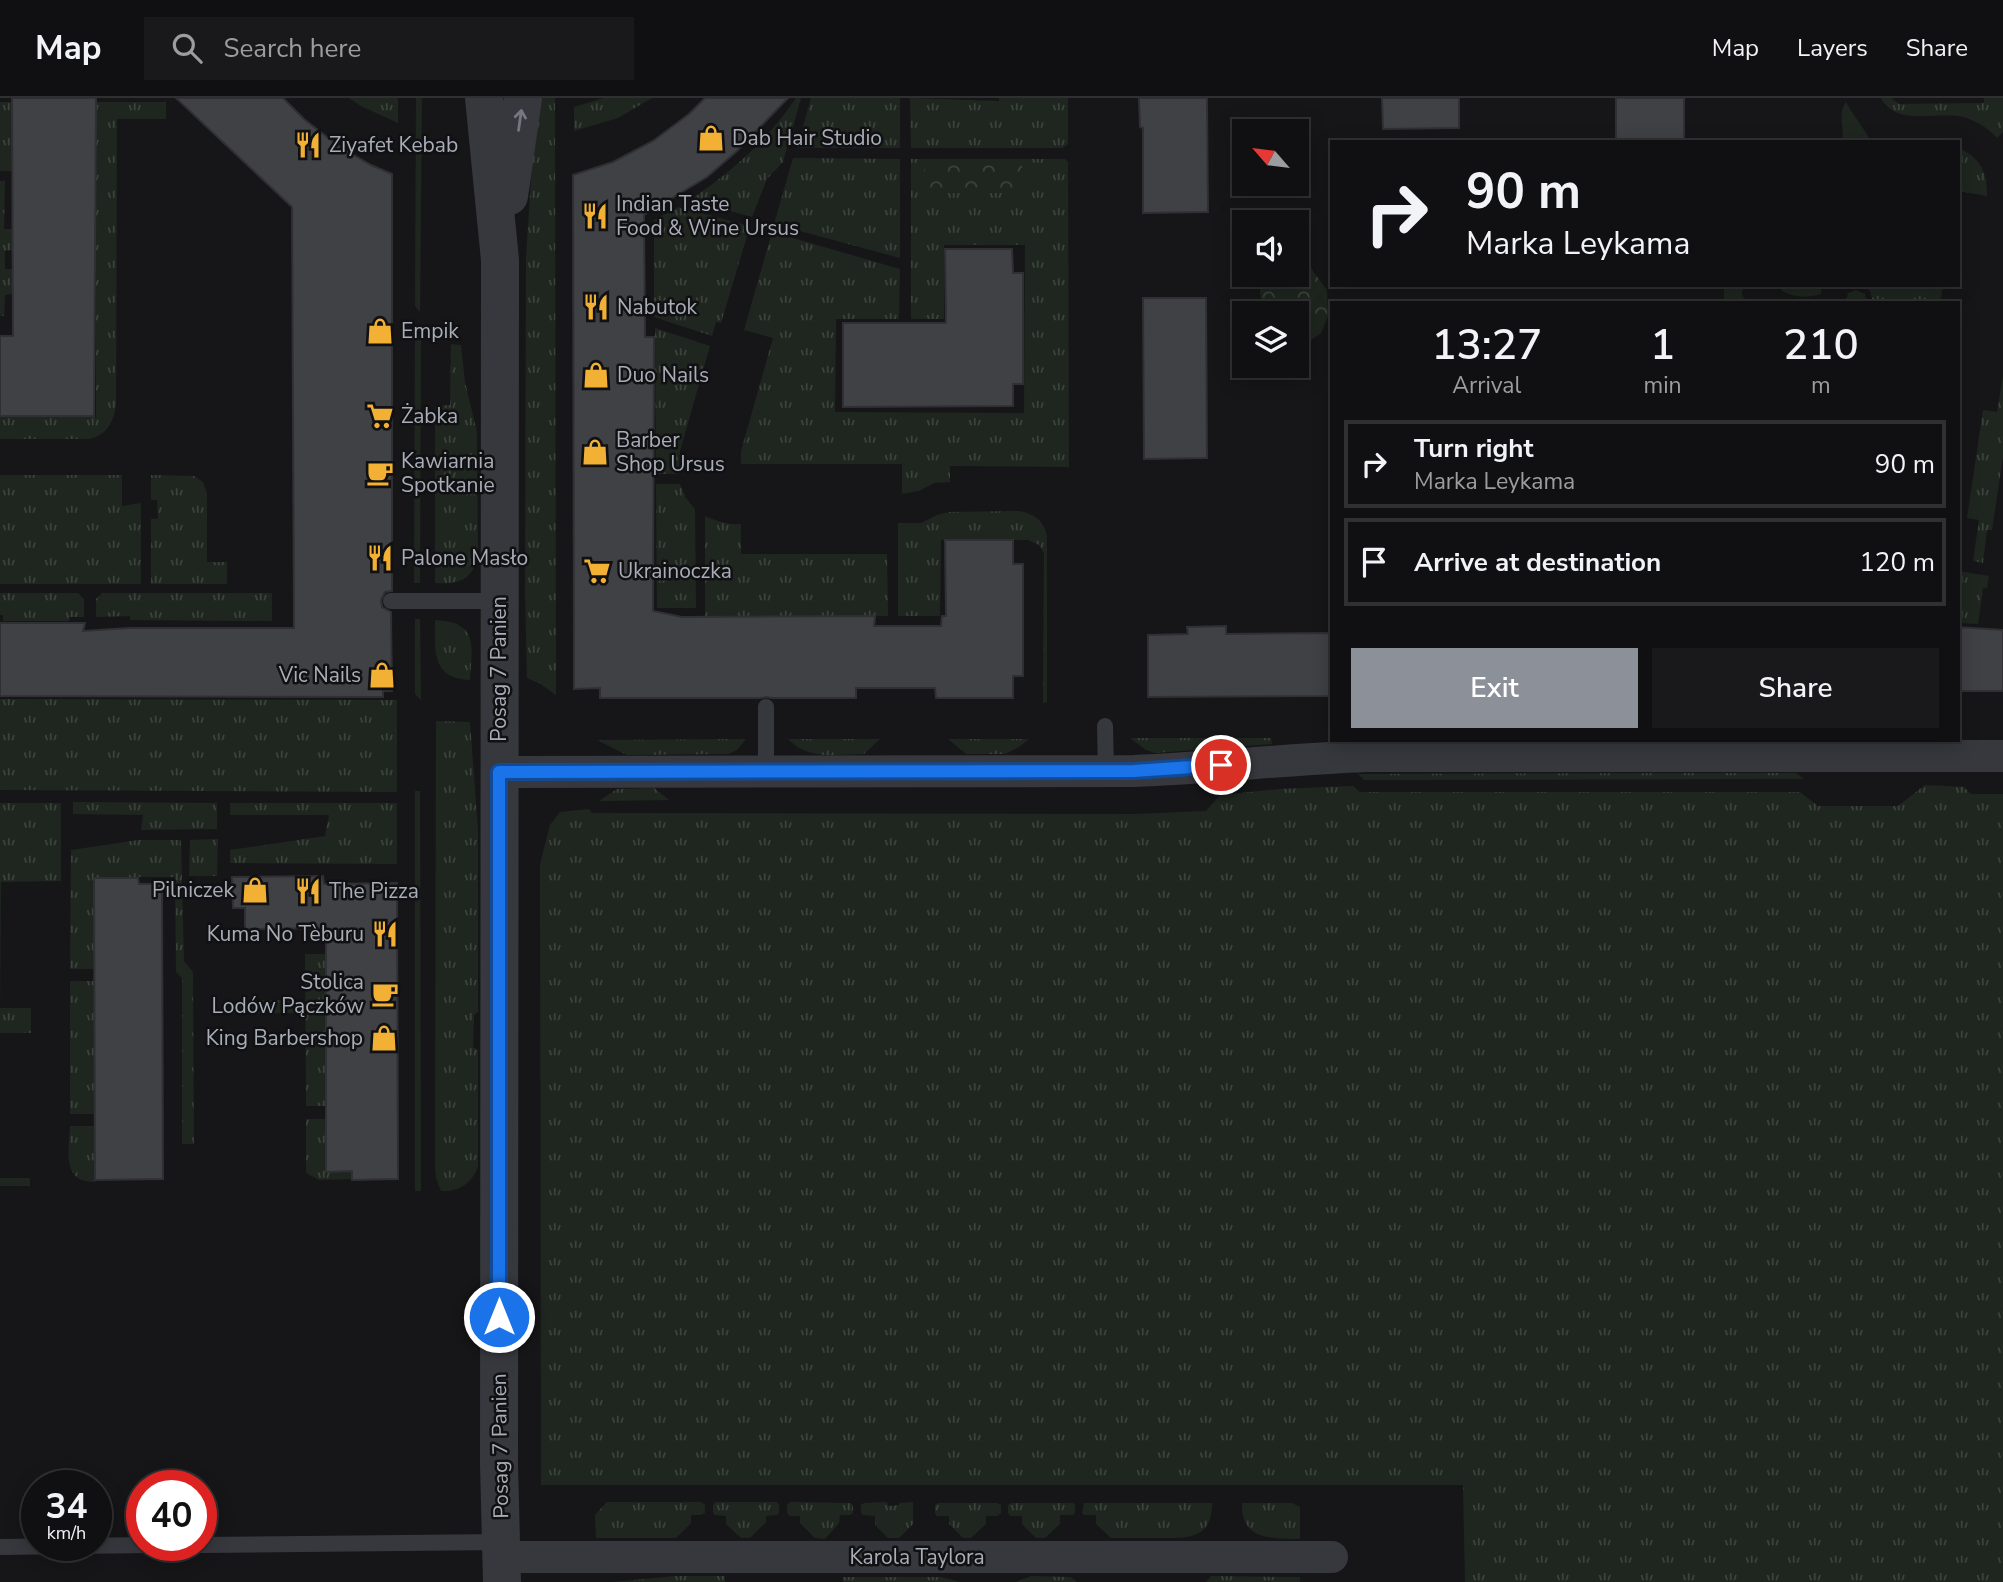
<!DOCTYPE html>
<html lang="en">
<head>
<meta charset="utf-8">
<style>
	body { margin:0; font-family:"Nunito Sans",sans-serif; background:#19191b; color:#f1f3f6; height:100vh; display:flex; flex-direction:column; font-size:26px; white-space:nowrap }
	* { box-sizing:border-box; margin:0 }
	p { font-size:23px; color:#9c9d9f }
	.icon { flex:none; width:38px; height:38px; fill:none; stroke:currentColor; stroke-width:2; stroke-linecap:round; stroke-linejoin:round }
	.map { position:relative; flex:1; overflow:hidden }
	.details { position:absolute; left:1330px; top:203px; width:630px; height:441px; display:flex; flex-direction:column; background:#101012; border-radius:0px; box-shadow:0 4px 18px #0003,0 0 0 2px #303032 }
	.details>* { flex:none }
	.guide { position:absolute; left:1330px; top:42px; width:630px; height:147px; border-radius:0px; box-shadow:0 4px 18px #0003,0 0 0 2px #303032; background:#101012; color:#f1f3f6; overflow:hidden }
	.needle { width:46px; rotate:298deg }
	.fabs { position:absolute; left:1232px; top:21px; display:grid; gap:14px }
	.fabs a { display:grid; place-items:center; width:77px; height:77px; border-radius:0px; background:#101012; box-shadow:0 4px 18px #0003,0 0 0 2px #303032; font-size:35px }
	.speed { position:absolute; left:21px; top:1372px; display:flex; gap:14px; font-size:35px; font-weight:700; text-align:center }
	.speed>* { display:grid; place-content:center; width:91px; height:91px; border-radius:50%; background:#101012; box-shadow:0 4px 18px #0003,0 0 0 2px #303032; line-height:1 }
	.speed small { font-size:18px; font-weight:400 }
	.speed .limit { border:10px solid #d22; background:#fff; color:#111 }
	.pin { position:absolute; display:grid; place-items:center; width:60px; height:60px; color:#fff; margin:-30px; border:4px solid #fff; border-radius:50%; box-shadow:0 2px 7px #0007 }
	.me { position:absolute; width:77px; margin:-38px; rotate:0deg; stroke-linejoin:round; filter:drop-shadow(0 0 5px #0008) }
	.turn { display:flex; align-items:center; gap:24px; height:147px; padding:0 21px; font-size:32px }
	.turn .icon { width:91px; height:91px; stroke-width:2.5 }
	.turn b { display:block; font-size:49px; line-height:60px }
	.eta { display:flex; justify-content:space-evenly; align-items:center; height:119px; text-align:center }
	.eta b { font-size:42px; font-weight:600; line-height:49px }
	.button { display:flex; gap:14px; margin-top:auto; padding:14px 21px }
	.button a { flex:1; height:80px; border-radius:0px; background:#8c9099; color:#fff; font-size:28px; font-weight:600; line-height:80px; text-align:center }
	.button a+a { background:#19191b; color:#f1f3f6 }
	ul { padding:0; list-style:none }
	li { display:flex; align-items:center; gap:21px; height:88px; margin:0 14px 10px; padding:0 7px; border:4px solid #303032; border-radius:0px }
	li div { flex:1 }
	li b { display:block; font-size:26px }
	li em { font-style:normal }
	header { display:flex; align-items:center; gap:42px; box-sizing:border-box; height:98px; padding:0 35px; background:#101012; border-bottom:2px solid #303032 }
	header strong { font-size:33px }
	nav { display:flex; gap:38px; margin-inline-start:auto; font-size:24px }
	.search { width:490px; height:63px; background:#19191b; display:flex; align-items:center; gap:18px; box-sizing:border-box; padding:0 24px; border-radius:0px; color:#9c9d9f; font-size:26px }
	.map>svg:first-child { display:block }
	.grass { fill:url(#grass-tufts) }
	.park { fill:url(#park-crowns) }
	.building { fill:#404145; stroke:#303034; stroke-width:2 }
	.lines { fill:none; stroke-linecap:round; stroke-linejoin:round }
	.service { stroke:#37383d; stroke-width:16 }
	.minor { stroke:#37383d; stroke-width:32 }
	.tertiary { stroke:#37383d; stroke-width:38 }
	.oneway { stroke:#757881 }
	.route-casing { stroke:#114b97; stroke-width:18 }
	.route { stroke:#1a73e8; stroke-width:12 }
	.labels { text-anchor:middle; stroke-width:5; stroke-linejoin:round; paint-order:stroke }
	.poi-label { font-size:21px; fill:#a8adb8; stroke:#111113; text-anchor:start }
	.street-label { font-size:21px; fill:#a8adb8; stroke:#111113 }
</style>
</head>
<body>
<header>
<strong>Map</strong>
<div class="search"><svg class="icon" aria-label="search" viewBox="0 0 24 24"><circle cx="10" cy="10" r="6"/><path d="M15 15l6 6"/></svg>Search here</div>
<nav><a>Map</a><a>Layers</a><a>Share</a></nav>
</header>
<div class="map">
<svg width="2003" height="1484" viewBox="0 0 2003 1484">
	<defs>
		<pattern id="grass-tufts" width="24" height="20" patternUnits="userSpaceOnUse" patternTransform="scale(1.75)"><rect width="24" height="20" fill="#1e261f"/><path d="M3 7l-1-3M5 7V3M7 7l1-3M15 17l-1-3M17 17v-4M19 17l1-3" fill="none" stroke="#3c433d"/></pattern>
		<pattern id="park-crowns" width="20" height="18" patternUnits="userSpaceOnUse" patternTransform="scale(1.75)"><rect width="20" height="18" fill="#1e261f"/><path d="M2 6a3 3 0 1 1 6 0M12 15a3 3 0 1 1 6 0" fill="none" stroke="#3c433d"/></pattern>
	</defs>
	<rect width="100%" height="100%" fill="#161618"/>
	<!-- grass -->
	<path class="grass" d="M349,0H398V25L361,8Z
		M416,0H422L420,214L415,208Z
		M536,0H555L556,597L539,585L527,580L525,493L526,160Z
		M604,0H652L618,20L574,33V9Z
		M796,0H801L783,64L767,81L752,119L690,102C731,74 768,42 796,0Z
		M811,0H900V50H797Z
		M910,0L999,3V0H1068V46L1063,50H911Z
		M1881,0H1891L1899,6L1984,5V0H2003V34L1997,40C1987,29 1974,21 1959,18C1932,14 1896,28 1881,0Z
		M0,4H13L12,73H0Z
		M96,4H166V21H117L116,307C113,325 107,337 89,341H0V319H96Z
		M1846,4C1853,18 1864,29 1871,44H1842C1845,30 1837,16 1846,4Z
		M1958,50C1980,59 1988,75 1987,98L1958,93Z
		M793,60L900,61V160L774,126Z
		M911,61H924V94L1022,95V61H1065L1068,64L1069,369L950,368V384L934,385L919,393L902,396V366H741V353L773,240L744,232L772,134L900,171L899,221H836L835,314L1024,315L1025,147H944V221H911Z
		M0,83H5L4,131H12V152L5,153V171H12V196L5,197L4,218H0Z
		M679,109L750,128L721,225L716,224L712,238L654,219V122Z
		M1724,187H1743L1742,197L1747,205H1724Z
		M1817,187H1822L1821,196C1806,200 1796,200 1782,193L1781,190H1817Z
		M1864,187H1878V190H1912V187H1943L1940,205H1873L1870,193Z
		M1856,192L1865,196L1867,205H1842L1847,199L1848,195Z
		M655,230L710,248L680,353L679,376H656Z
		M421,236L420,485H414L415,243Z
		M451,246L461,247L465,284L477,334L478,461C469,484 458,486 435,485V308L450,307Z
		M2003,277V359L1992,432H1987L1983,465L1973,463L1979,422L1967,420L1983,312L1997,314Z
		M0,377H122V408L141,405V486H0Z
		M151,377L194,378L203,384L207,395V464H227V486H151V421H158L157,402H151Z
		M656,386H680L685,399L695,411L696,510H657Z
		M1019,413C1034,416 1044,422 1047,438V604L1043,605L1044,455L1039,447L1028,442H941L940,518H898V425H921L937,417L949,414Z
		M705,418C717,423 728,427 741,426V456H887L888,518H705Z
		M1958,473L1989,478L1987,490H1983L1978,526L1958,525Z
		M0,495H78L84,501V519H70L69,523H3V517H0Z
		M102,495H272V523L130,522V518L96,519V501Z
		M415,521H420L421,602L415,596Z
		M435,522C479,524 472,548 470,582C431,581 435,552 435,522Z
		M0,601L397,602V694L0,692Z
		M436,623L470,624L478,731V914L474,917L473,949L478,952V1069C471,1086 459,1094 441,1093L436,1080L435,1066Z
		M1130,640H1271L1272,646L1155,655L1146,652Z
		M746,641L737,652L728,656L627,657L597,642Z
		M788,641H880L864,656C836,656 809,663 788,641Z
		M948,641H1029L1019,649L1005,656H966Z
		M1796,675L1804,681L1364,682L1358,676Z
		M1925,687L1964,689L1971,696H2003V1484H1465L1463,1387H541L540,766L550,727L560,714L589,711L592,715L1134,716L1206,713L1220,697L1279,691L1353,688L1360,694H1800L1818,708H1898Z
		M654,690L669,702L599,703L617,691Z
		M415,693H420L421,1093H415Z
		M73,704L217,705V731L141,732L143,717L73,716Z
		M0,705H61V783L1,784L0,910H31V935H0V1069Z
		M230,705H397V766L230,765V752L325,738L329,717H230Z
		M218,741L217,778H189L190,742Z
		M138,742H181L184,863L193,874L194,1046H182V880L176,874L175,779H94L95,871H70L71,752Z
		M305,856H326V1008H306Z
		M70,883H94L95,1016H70Z
		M255,902H294V915L228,916L241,906Z
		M306,1021H327L326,1073H352V1081L319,1082L306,1075Z
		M70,1028H95V1084C61,1084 69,1053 70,1028Z
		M0,1080H30V1088H0Z
		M607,1404H701L705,1407V1415L701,1417H691V1425L676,1440H596L595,1417Z
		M715,1404H777L779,1407V1415L777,1417L766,1418V1424L750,1440H741L726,1426V1418L715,1417L713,1415V1407Z
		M790,1404L850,1405L853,1407V1415L850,1417H840L839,1425L825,1441L815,1440L800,1425V1418H790L787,1415V1407Z
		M887,1404L888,1408L899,1407V1405L913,1404V1426L899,1440H888L875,1427V1418L863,1417L861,1415V1407L864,1405Z
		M938,1405H997L1001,1407V1415L997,1418H986V1426L971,1440H963L949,1426V1418H937L935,1415V1407Z
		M1011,1405H1073L1075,1407V1415L1073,1417H1060V1426L1045,1440H1036L1022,1426V1418H1010L1008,1415V1407Z
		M1084,1405H1212C1212,1443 1186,1440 1156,1440C1141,1440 1126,1440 1111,1440L1096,1426V1417H1084L1082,1415Z
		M1242,1405H1292L1300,1409V1441C1271,1440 1241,1443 1242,1405Z
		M674,1478H725V1484H613Z
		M1031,1478L1071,1479L1077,1484H1016Z
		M1211,1478L1300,1479V1484H1206Z
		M843,1479H941L960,1484H843Z"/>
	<!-- park -->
	<path class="park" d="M924,61H1022L1023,95H924Z
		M1297,158H1302L1327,192L1328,218L1321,235L1311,242L1297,247V215H1261L1260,188L1231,190V159H1244V177H1297Z"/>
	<!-- building -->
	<path class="building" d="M12,0H96L94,318H0V238H13Z
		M176,0H283L304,21L340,49L371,67L392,76V493L385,494L381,502L382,509L391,514L392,593H383V599L0,598V525H85L83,533L129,530H294L292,109Z
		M705,0H788L737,53L707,79L644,117L645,239H654L653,513L682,519L875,518L874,528H941L942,518H946L945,442H1013V466H1023V578H1013V600H936L935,590H856V600H772L767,599L760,600H600V590L574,591L573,77L613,64L653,43L689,16Z
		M1139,0H1207L1208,114L1143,115V30L1140,29Z
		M1382,0H1459V30L1383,31Z
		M1616,0H1684V44H1616Z
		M945,151H1012L1013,175H1023V286H1013V308L843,309V225H946Z
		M1143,200H1206L1207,360L1144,361Z
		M1226,528V536L1332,535V598L1148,599V537L1188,536L1187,529Z
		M1958,529L2003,532V593H1958Z
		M323,778L324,786L397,785L398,1081L352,1082V1073L326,1074V830L245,831V810H233L232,779Z
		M94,780H138L139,786H162L163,1081L95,1082Z"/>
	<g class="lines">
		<!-- service -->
		<path class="service" d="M391,503H499
			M766,609V674
			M1105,628L1106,673
			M201,1447L501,1444
			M0,1449L150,1447"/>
		<!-- minor -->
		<path class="minor" d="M499,674L1134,673C1211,670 1289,661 1366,658H2003
			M501,1459H1332"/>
		<!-- tertiary -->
		<path class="tertiary" d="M484,0L500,162L499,1366L502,1484
			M509,98L523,0"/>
	</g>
	<!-- one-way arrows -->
	<defs><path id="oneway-shaft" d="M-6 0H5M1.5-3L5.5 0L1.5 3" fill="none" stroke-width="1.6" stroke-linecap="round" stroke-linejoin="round" transform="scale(1.75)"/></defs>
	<use class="oneway" href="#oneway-shaft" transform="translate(520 22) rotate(-82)"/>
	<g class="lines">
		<!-- route casing -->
		<g class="route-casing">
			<path id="route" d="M499,1219V674L1134,673L1221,667"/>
		</g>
		<!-- route -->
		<use href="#route" class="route"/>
	</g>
	<!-- icons -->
	<defs>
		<g id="shop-bare" transform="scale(2.1)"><path d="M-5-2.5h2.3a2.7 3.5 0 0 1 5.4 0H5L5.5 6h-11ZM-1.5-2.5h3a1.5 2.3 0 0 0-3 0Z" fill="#f2b134" stroke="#111113" stroke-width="2.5" paint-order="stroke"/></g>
		<g id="restaurant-bare" transform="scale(2.1)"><path d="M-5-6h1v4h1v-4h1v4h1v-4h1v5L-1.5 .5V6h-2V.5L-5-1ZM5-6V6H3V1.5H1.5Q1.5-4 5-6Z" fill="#f2b134" stroke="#111113" stroke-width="2.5" paint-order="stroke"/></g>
		<g id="supermarket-bare" transform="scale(2.1)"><path d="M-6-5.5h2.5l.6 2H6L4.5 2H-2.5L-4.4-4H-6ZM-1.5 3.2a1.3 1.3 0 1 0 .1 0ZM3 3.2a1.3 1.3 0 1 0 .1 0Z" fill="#f2b134" stroke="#111113" stroke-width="2.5" paint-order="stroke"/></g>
		<g id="cafe-bare" transform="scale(2.1)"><path d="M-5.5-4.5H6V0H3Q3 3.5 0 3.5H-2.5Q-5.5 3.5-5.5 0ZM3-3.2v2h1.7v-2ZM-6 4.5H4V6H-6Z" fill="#f2b134" stroke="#111113" stroke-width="2.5" paint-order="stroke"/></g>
	</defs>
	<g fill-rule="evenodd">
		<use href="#shop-bare" x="711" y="40"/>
		<use href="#restaurant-bare" x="308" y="47"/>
		<use href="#restaurant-bare" x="595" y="118"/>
		<use href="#restaurant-bare" x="596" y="209"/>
		<use href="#shop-bare" x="380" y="233"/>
		<use href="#shop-bare" x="596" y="277"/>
		<use href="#supermarket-bare" x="380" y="318"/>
		<use href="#shop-bare" x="595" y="354"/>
		<use href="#cafe-bare" x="380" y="375"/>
		<use href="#restaurant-bare" x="380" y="460"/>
		<use href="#supermarket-bare" x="597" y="473"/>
		<use href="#shop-bare" x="382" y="577"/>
		<use href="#shop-bare" x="255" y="792"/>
		<use href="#restaurant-bare" x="308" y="793"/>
		<use href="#restaurant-bare" x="385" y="836"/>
		<use href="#cafe-bare" x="385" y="896"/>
		<use href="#shop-bare" x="384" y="940"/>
	</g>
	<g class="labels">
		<!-- poi labels -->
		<g class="poi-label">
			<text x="732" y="47">Dab Hair Studio</text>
			<text x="329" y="54">Ziyafet Kebab</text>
			<text x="616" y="113">Indian Taste<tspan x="616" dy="24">Food &amp; Wine Ursus</tspan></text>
			<text x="617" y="216">Nabutok</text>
			<text x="401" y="240">Empik</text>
			<text x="617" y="284">Duo Nails</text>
			<text x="401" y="325">Żabka</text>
			<text x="616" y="349">Barber<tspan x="616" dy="24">Shop Ursus</tspan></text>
			<text x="401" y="370">Kawiarnia<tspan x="401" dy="24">Spotkanie</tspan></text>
			<text x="401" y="467">Palone Masło</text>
			<text x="618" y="480">Ukrainoczka</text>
			<text x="361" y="584" text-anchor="end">Vic Nails</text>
			<text x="234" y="799" text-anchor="end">Pilniczek</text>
			<text x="329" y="800">The Pizza</text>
			<text x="364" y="843" text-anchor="end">Kuma No Tèburu</text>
			<text x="364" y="891" text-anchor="end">Stolica<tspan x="364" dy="24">Lodów Pączków</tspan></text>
			<text x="363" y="947" text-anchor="end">King Barbershop</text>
		</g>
		<!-- street labels -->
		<g class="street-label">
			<text transform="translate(499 571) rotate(-90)" y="7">Posag 7 Panien</text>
			<text transform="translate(500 1348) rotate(-91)" y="7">Posag 7 Panien</text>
			<text x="917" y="1466">Karola Taylora</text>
		</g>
	</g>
</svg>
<div class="fabs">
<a><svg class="needle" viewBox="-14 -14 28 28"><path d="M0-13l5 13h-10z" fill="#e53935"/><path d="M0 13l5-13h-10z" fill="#9c9d9f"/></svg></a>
<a><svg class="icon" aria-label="sound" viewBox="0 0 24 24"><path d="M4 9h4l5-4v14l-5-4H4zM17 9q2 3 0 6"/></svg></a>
<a><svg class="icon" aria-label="layers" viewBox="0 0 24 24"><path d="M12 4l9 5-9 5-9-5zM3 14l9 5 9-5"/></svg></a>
</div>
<div class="speed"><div>34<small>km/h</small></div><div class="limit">40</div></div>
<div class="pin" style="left:1221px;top:667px;background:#d93025"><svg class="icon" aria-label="arrive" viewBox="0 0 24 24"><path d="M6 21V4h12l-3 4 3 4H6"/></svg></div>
<svg class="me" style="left:499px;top:1219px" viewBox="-20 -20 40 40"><circle r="17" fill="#1a73e8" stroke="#fff" stroke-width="3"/><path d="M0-11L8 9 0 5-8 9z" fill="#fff"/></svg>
<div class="guide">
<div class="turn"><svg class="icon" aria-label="right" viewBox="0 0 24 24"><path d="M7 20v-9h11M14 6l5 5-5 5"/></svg><div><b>90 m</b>Marka Leykama</div></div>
</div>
<section class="details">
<div class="eta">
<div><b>13:27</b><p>Arrival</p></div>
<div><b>1</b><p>min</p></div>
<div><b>210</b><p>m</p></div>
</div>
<ul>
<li><svg class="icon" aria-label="right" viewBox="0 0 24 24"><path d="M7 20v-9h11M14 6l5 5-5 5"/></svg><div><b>Turn right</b><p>Marka Leykama</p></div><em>90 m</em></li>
<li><svg class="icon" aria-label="arrive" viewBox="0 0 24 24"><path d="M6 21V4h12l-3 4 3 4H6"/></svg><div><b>Arrive at destination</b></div><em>120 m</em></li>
</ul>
<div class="button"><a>Exit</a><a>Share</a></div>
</section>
</div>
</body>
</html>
